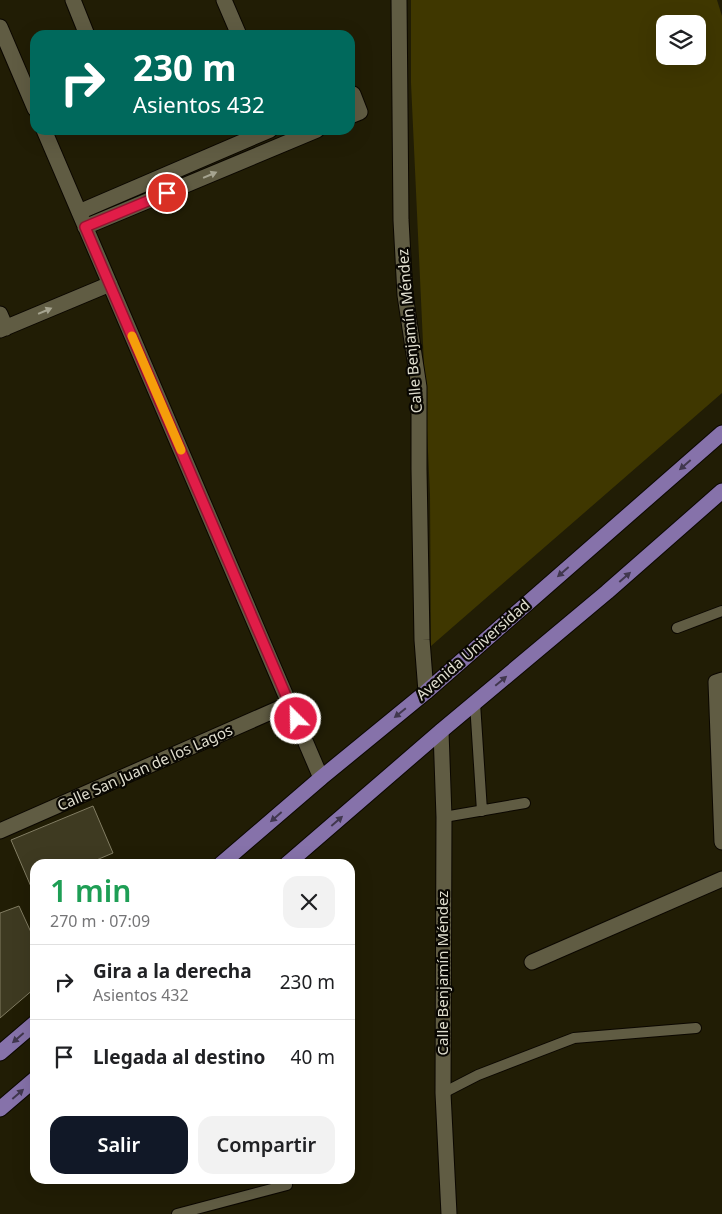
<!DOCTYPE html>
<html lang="es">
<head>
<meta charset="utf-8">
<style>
	body { margin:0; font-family:"Noto Sans",sans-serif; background:#f2f2f2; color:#202124; height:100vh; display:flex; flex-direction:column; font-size:19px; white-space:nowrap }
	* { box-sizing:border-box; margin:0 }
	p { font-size:16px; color:#757577 }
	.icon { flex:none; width:28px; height:28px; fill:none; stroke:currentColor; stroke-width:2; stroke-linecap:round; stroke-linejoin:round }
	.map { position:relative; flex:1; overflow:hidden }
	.side { position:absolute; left:30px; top:859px; width:325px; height:325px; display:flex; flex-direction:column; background:#fff; border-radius:15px; box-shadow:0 5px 20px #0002 }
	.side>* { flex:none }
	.top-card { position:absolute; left:30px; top:30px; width:325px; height:105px; border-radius:15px; box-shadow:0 5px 20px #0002; background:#00695c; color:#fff; overflow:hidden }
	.buttons { position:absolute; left:656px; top:15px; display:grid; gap:10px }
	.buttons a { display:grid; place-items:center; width:50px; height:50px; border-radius:10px; background:#fff; box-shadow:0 5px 20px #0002; font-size:25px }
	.pin { position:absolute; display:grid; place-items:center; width:42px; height:42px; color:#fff; margin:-21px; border:2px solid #fff; border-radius:50%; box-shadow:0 1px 5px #0007 }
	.me { position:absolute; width:55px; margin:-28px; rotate:337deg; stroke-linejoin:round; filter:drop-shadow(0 0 4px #0008) }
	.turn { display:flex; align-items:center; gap:18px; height:105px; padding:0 20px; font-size:22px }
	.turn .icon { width:65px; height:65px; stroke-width:2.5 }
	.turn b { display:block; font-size:35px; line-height:42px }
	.round { display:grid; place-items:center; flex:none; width:52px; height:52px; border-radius:15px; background:#f2f2f2 }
	.summary { display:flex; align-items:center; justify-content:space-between; height:85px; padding:0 20px }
	h1 { font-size:30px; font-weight:600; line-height:38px; color:#1e9e55 }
	.cta { display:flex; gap:10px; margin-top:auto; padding:10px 20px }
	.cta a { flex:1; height:58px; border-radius:15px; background:#111827; color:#fff; font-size:20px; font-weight:600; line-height:58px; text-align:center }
	.cta a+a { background:#f2f2f2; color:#202124 }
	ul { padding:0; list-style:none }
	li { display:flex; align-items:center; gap:15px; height:75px; padding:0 20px; border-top:1px solid #e0e0e0 }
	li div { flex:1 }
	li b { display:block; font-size:19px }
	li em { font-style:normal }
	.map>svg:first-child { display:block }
	.green { fill:#3f3700; fill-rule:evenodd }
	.building { fill:#3e3a21; stroke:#827d63 }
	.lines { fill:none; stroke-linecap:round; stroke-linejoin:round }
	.lane-casing { stroke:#0b0700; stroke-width:12 }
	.street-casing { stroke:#0b0700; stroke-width:17 }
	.primary-casing { stroke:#0b0700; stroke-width:17 }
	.lane { stroke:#605c43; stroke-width:10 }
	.street { stroke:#605c43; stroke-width:15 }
	.primary { stroke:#8672aa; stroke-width:15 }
	.oneway { fill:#a6a490 }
	.oneway2 { fill:#41374e }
	.route-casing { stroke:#92132f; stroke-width:12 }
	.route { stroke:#e11d48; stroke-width:9 }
	.slow { stroke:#f59e0b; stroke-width:9 }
	.labels { text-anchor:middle; stroke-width:4.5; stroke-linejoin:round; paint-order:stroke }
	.street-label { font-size:15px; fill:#e0decf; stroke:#090702 }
</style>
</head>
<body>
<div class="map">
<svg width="722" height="1214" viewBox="0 0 722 1214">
	<rect width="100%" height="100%" fill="#211d05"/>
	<!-- green -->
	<path class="green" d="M411,0H717L722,16V393L431,646L430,495L411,83ZM665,24H698V56H665Z"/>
	<!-- building -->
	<path class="building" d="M93,806L113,853L87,864H35V896L11,840Z
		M19,906L35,941V988L0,1018V913Z"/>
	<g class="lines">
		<!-- lane casing -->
		<g class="lane-casing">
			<path id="lane" d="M677,628L722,611
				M475,703L482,811
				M444,817L525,803
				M443,1093L478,1075L574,1038L696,1028
				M177,1214L287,1185"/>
		</g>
		<!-- street casing -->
		<g class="street-casing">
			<path id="street" d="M73,0L87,35
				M224,0L239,35
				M399,0L401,220L405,295L419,387V469L422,640L426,692
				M0,27L35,109
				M350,95L353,94L360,112L350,116
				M44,130L321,778
				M79,212L270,130
				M85,227L317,130
				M0,314L6,328
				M0,330L110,284
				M722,680L716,682L722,842
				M441,731L444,817L443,1093L449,1214
				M0,831L289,704
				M532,962L722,879"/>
		</g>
		<!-- primary casing -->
		<g class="primary-casing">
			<path id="primary" d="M221,864L321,778L426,692L722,433
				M287,864L441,731L607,592L722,491
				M0,1053L35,1023
				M0,1109L35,1079"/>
		</g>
		<!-- lane -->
		<use href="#lane" class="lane"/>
		<!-- street -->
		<use href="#street" class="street"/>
		<!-- primary -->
		<use href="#primary" class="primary"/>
	</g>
	<!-- one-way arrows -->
	<defs><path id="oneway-solid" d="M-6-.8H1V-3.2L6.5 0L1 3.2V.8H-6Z" transform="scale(1.25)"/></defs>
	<g class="oneway">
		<use href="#oneway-solid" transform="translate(210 175) rotate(-23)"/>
		<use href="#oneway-solid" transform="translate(45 311) rotate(-23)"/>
	</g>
	<g class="oneway2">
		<use href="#oneway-solid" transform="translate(685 465) rotate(139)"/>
		<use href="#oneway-solid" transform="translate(563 572) rotate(139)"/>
		<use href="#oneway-solid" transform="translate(625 577) rotate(-41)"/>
		<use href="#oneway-solid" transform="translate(501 681) rotate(-40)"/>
		<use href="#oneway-solid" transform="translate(400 713) rotate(141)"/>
		<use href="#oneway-solid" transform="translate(276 817) rotate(139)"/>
		<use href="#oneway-solid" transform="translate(337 821) rotate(-41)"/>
		<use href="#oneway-solid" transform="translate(18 1038) rotate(139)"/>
		<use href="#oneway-solid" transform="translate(18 1094) rotate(-41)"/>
	</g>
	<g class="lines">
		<!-- route casing -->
		<g class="route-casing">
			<path id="route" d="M167,193L85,227L296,719"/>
		</g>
		<!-- route -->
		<use href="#route" class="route"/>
		<!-- slow -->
		<path class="slow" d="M132,336L181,450"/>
	</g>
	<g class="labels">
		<!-- street labels -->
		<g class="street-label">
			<text transform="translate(410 331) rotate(-95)" y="5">Calle Benjamín Méndez</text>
			<text transform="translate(473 650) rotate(-41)" y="5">Avenida Universidad</text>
			<text transform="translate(145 768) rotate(-24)" y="5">Calle San Juan de los Lagos</text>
			<text transform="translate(443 973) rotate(-90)" y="5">Calle Benjamín Méndez</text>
		</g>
	</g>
</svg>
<div class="buttons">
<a><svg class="icon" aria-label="layers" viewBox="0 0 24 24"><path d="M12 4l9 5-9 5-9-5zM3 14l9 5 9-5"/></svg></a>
</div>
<div class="pin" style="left:167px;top:193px;background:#d93025"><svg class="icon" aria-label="arrive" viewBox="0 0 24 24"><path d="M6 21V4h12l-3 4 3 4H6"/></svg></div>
<svg class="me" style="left:296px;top:719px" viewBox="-20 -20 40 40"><circle r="17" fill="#e11d48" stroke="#fff" stroke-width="3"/><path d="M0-11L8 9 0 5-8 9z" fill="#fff"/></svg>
<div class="top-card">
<div class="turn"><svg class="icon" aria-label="right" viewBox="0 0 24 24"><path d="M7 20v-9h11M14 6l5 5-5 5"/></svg><div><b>230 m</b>Asientos 432</div></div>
</div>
<section class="side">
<div class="summary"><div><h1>1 min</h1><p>270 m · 07:09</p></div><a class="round"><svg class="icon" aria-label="close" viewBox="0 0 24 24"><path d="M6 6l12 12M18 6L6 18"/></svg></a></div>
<ul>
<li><svg class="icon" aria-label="right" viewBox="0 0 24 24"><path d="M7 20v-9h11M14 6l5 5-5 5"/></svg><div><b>Gira a la derecha</b><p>Asientos 432</p></div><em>230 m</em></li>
<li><svg class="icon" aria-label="arrive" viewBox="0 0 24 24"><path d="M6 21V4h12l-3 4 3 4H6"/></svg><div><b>Llegada al destino</b></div><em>40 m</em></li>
</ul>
<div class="cta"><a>Salir</a><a>Compartir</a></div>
</section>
</div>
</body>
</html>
